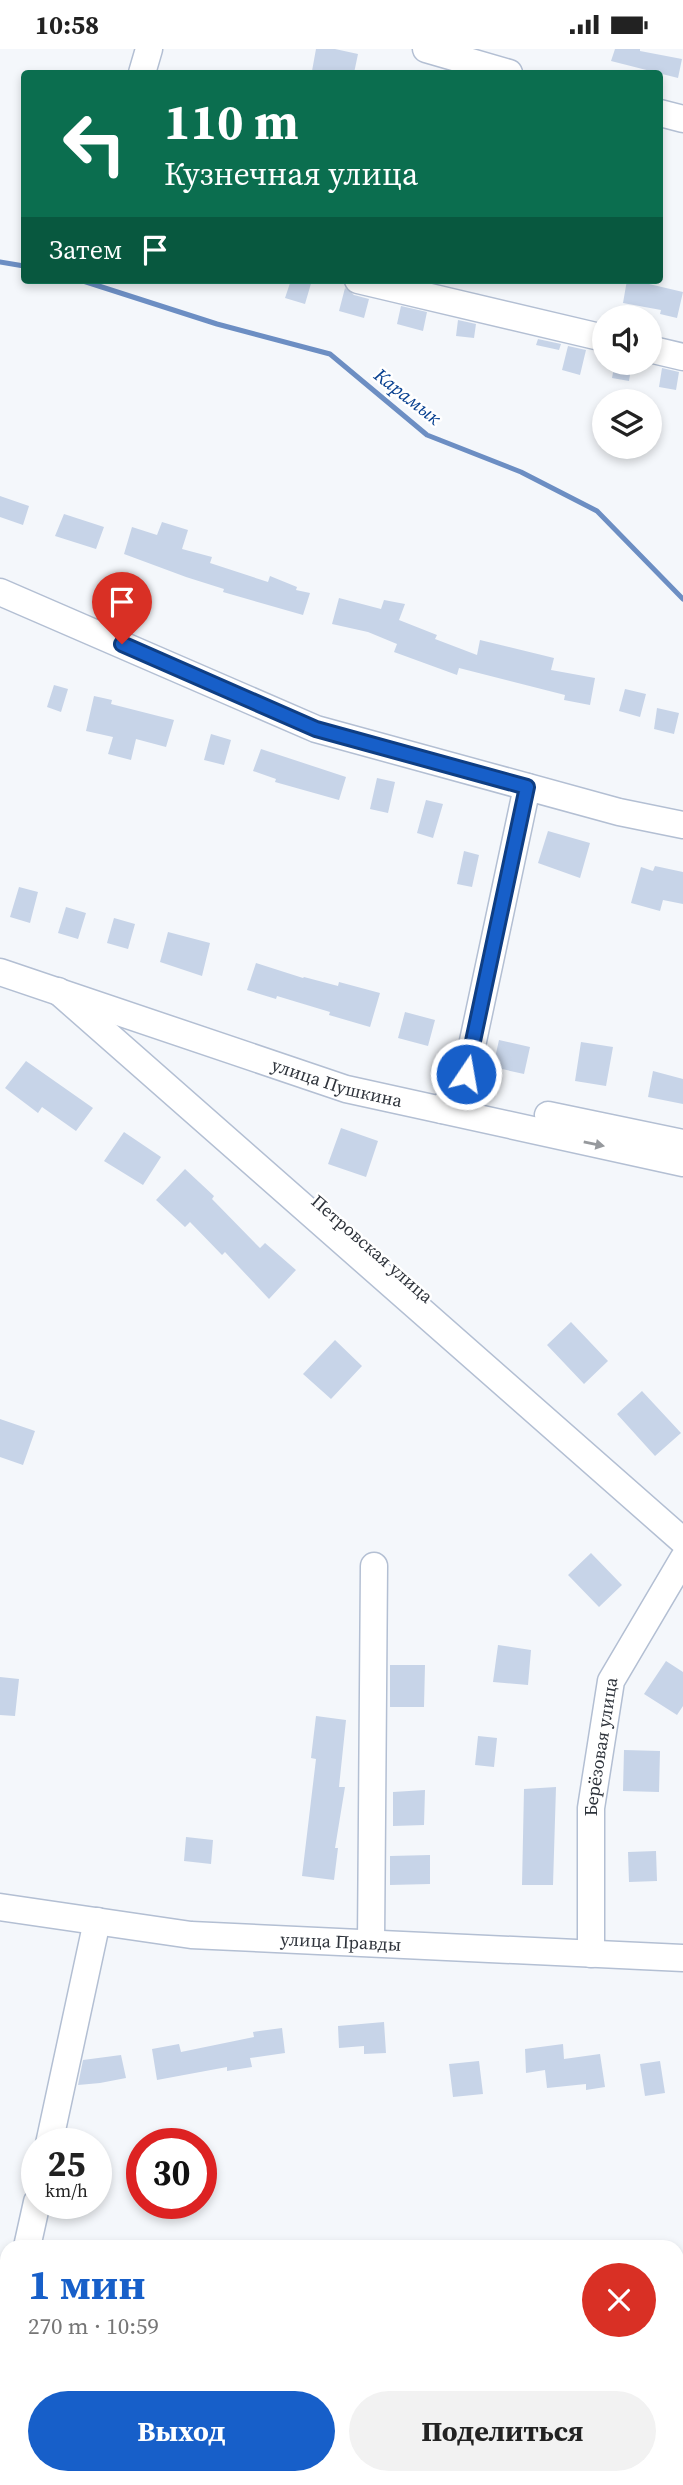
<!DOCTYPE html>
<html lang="ru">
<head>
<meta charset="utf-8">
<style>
	body { margin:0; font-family:"Source Serif 4",serif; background:#f2f2f2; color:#222; height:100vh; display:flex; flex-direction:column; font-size:26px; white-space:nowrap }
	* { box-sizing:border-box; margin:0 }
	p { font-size:23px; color:#767676 }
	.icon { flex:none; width:38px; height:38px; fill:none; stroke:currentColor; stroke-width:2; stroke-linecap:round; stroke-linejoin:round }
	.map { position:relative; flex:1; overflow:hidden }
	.details { position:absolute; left:0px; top:2191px; width:684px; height:245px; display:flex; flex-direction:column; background:#fff; border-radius:21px 21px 0 0; box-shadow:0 4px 10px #0003 }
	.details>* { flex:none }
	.top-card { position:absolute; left:21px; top:21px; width:642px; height:214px; border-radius:7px; box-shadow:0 4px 10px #0003; background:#0b6e4f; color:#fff; overflow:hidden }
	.controls { position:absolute; left:592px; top:256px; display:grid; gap:14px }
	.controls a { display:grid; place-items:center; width:70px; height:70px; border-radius:50%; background:#fff; box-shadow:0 4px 10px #0003; font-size:35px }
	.speed { position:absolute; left:21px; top:2079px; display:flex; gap:14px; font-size:35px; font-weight:700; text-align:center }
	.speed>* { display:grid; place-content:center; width:91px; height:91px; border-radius:50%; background:#fff; box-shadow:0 4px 10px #0003; line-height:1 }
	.speed small { font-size:18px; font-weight:400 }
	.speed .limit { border:10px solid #d22; background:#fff; color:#111 }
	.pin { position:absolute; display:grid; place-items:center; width:60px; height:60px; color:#fff; margin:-72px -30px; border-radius:50% 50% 50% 0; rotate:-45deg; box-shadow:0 0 7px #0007 }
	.pin .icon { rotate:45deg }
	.me { position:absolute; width:77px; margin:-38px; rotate:12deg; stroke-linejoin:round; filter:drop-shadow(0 0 5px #0008) }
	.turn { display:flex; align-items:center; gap:24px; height:147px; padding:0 28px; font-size:32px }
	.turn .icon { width:91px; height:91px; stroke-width:2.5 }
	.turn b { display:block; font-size:49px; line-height:60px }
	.then { display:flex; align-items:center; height:66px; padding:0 28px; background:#0003; gap:14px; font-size:26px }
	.round { display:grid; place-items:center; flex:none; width:74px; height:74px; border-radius:37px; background:#f2f2f2 }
	.overview { display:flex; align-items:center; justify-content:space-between; height:119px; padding:0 28px }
	h1 { font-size:42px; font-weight:700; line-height:52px; color:#175fc9 }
	.primary-button { display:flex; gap:14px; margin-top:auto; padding:14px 28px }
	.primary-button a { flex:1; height:80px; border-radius:42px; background:#175fc9; color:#fff; font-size:28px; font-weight:700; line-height:80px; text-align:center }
	.primary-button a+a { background:#f2f2f2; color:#222 }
	.status { display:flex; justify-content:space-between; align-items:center; height:49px; padding:0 35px; background:#fff; direction:ltr }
	.status svg { height:19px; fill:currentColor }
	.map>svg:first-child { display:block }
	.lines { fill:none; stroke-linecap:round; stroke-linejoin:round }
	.stream { stroke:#6c8ec3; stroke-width:5 }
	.building { fill:#c7d4e8 }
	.minor-casing { stroke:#b3bfd3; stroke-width:29 }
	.minor { stroke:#fff; stroke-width:26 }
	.oneway { fill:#96999d }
	.route-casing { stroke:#0f3e83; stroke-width:18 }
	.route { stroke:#175fc9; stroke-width:12 }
	.labels { text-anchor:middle; stroke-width:5; stroke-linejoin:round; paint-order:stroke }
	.street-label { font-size:18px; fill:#2e333b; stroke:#fff }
	.water-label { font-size:19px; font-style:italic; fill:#053e8f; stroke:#fff }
</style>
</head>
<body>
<div class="status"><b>10:58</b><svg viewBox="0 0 49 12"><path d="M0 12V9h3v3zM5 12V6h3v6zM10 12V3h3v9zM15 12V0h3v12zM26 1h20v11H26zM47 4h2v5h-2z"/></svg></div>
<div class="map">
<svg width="683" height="2436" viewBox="0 0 683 2436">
	<rect width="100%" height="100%" fill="#f4f7fb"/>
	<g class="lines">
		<!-- stream -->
		<path class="stream" d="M0,213L24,217
			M80,231L217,275L330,305L427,386L521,423L597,462L683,550
			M0,2371L7,2372
			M443,2429L499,2436"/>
	</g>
	<!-- building -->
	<path class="building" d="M316,0H335L358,5L354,24L312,22Z
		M615,0H640V2L682,10L678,29L611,12Z
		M291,231H312L305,255L285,249Z
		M627,231L649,233V235L683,243L677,269L660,265L661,261L623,254Z
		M345,239L354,246L369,250L364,269L339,262Z
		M401,257L427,263L423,282L397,275Z
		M458,271L476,275L474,289L456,287Z
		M538,290L561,295L559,301L536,296Z
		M568,297L586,301L580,326L562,321Z
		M615,313H632L629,332L612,329Z
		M662,319L679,323L676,341L659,338Z
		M0,447L29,457L23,476L0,468Z
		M64,465L104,478L96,500L55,487Z
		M162,473L188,481L182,500L212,508L210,514L268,533L270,527L297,538L296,541L310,544L303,566L223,543L224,540L186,528L124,505L132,478L157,486Z
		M339,549L381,560L384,551L405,555L399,571L437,586L435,590L477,606L480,591L554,609L551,621L595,629L590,656L564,651L565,646L459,619L457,626L394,603L397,595L368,583L332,575Z
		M54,636L68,640L61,663L47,658Z
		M625,640L646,645L640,668L619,662Z
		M94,647L112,651L111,655L174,671L166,698L136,690L131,711L108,705L113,688L86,682Z
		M657,659L679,664L674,685L654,680Z
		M211,685L231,691L224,716L204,711Z
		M261,700L346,728L339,751L275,733L276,730L253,722Z
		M377,729L395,733L388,764L370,760Z
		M426,751L443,755L433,789L417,784Z
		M548,782L590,794L580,829L538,814Z
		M464,802L479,806L472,838L457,835Z
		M655,817L683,823V855L663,851L660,862L631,854L641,818L653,822Z
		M19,838L38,843L30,874L10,868Z
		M66,858L86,864L78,890L58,884Z
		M114,869L135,875L128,900L107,894Z
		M168,883L210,894L202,927L160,913Z
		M256,914L303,929L304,928L338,937L339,933L380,944L370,978L329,966L330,963L277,947L276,950L247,941Z
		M405,963L435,971L428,997L398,989Z
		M499,991L530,998L524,1025L493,1018Z
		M581,993L613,998L606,1037L575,1032Z
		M26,1012L93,1059L76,1082L42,1058L38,1064L5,1039Z
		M653,1022L683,1030V1055L648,1048Z
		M341,1079L378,1092L366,1128L328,1115Z
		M124,1083L161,1108L143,1136L104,1112Z
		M185,1120L214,1147L212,1150L260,1199L265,1194L296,1221L269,1250L225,1203L222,1206L190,1173L185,1178L156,1151Z
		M571,1273L608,1312L584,1335L547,1296Z
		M335,1291L362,1317L331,1350L303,1325Z
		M642,1342L681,1384L655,1407L617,1365Z
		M0,1370L35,1382L23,1416L0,1408Z
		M591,1504L622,1536L599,1558L568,1526Z
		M498,1596L531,1601L528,1636L493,1633Z
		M666,1612L683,1623V1657L677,1666L644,1645Z
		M390,1616H425L424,1658H390Z
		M0,1628L19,1630L15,1667L0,1666Z
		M316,1667L346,1671L339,1738H345L335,1799H338L334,1831L302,1827L316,1710L311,1709Z
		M478,1687L497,1689L494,1718L475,1716Z
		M624,1701L660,1702L659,1743L623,1742Z
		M556,1738L553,1836H522L524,1740Z
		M425,1741L424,1776L393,1777V1743Z
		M186,1788L213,1791L211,1815L184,1812Z
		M656,1802L657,1832L629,1833L628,1803Z
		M430,1806V1835L390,1836V1807Z
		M384,1973L386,2004L364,2005V1997L339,1999L338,1977Z
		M282,1979L285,2004L250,2009L252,2018L227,2022V2018L157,2031L152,2000L179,1995L181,2003L254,1988L253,1983Z
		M563,1995L564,2010L600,2005L605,2038L586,2041V2035L547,2039L545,2021L526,2024L525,2000Z
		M121,2006L126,2029L100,2034L78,2036L83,2011Z
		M479,2012L483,2045L453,2048L449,2015Z
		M660,2012L665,2044L645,2047L640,2015Z"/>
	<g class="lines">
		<!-- minor casing -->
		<g class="minor-casing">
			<g id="minor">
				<path d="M426,0L509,24"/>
				<path d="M142,24L149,0"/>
				<path d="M660,64L683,70"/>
				<path d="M358,231L604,289"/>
				<path d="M649,300L683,308"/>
				<path d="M0,543L316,680L619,763L683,776"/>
				<path id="s1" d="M0,923L346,1040L683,1114"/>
				<path d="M58,942L683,1492"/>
				<path d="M442,1061L466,1025L527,738"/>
				<path d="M548,1066L683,1094"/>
				<path id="s2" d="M0,1858L191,1886L683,1909"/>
				<path d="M371,1894L374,1517"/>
				<path id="s3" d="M591,1905V1759L611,1632L683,1510"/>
				<path d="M49,2095L97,1872"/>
				<path d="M27,2198L37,2153"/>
				<path d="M0,2271L7,2273"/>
			</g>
		</g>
		<!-- minor -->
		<use href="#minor" class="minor"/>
	</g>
	<!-- one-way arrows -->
	<defs><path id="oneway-solid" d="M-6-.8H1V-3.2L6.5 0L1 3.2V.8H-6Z" transform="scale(1.75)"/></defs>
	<use class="oneway" href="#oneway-solid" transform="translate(594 1095) rotate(12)"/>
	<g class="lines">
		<!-- route casing -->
		<g class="route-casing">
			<path id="route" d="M122,595L316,680L527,738L466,1025"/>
		</g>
		<!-- route -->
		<use href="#route" class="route"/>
	</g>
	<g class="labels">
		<!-- street labels -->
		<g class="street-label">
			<text dy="6" stroke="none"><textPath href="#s1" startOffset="355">улица Пушкина</textPath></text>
			<text transform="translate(372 1200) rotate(41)" y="6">Петровская улица</text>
			<text dy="6" stroke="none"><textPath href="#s3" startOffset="208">Берёзовая улица</textPath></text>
			<text dy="6" stroke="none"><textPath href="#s2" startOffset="343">улица Правды</textPath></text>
		</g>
		<!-- water labels -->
		<g class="water-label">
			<text transform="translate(408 347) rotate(38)" y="7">Карамык</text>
		</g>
	</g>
</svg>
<div class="controls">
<a><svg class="icon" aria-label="sound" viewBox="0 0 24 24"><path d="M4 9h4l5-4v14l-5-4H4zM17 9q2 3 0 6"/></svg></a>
<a><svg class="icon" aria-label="layers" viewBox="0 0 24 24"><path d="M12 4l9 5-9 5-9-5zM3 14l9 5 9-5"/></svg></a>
</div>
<div class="speed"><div>25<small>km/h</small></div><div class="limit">30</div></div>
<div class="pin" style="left:122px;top:595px;background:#d93025"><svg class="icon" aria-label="arrive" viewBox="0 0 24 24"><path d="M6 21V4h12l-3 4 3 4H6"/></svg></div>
<svg class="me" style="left:466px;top:1025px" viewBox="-20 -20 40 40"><circle r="17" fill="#175fc9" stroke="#fff" stroke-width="3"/><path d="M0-11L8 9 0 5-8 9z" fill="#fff"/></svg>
<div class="top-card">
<div class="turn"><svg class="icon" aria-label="left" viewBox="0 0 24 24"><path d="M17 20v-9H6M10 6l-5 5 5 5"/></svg><div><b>110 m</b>Кузнечная улица</div></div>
<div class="then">Затем<svg class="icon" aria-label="arrive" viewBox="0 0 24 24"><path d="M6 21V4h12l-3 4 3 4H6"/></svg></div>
</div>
<section class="details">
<div class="overview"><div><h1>1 мин</h1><p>270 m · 10:59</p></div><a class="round" style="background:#d93025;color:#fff"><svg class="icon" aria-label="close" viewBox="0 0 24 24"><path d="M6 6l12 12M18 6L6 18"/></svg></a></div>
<div class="primary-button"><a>Выход</a><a>Поделиться</a></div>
</section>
</div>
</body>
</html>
